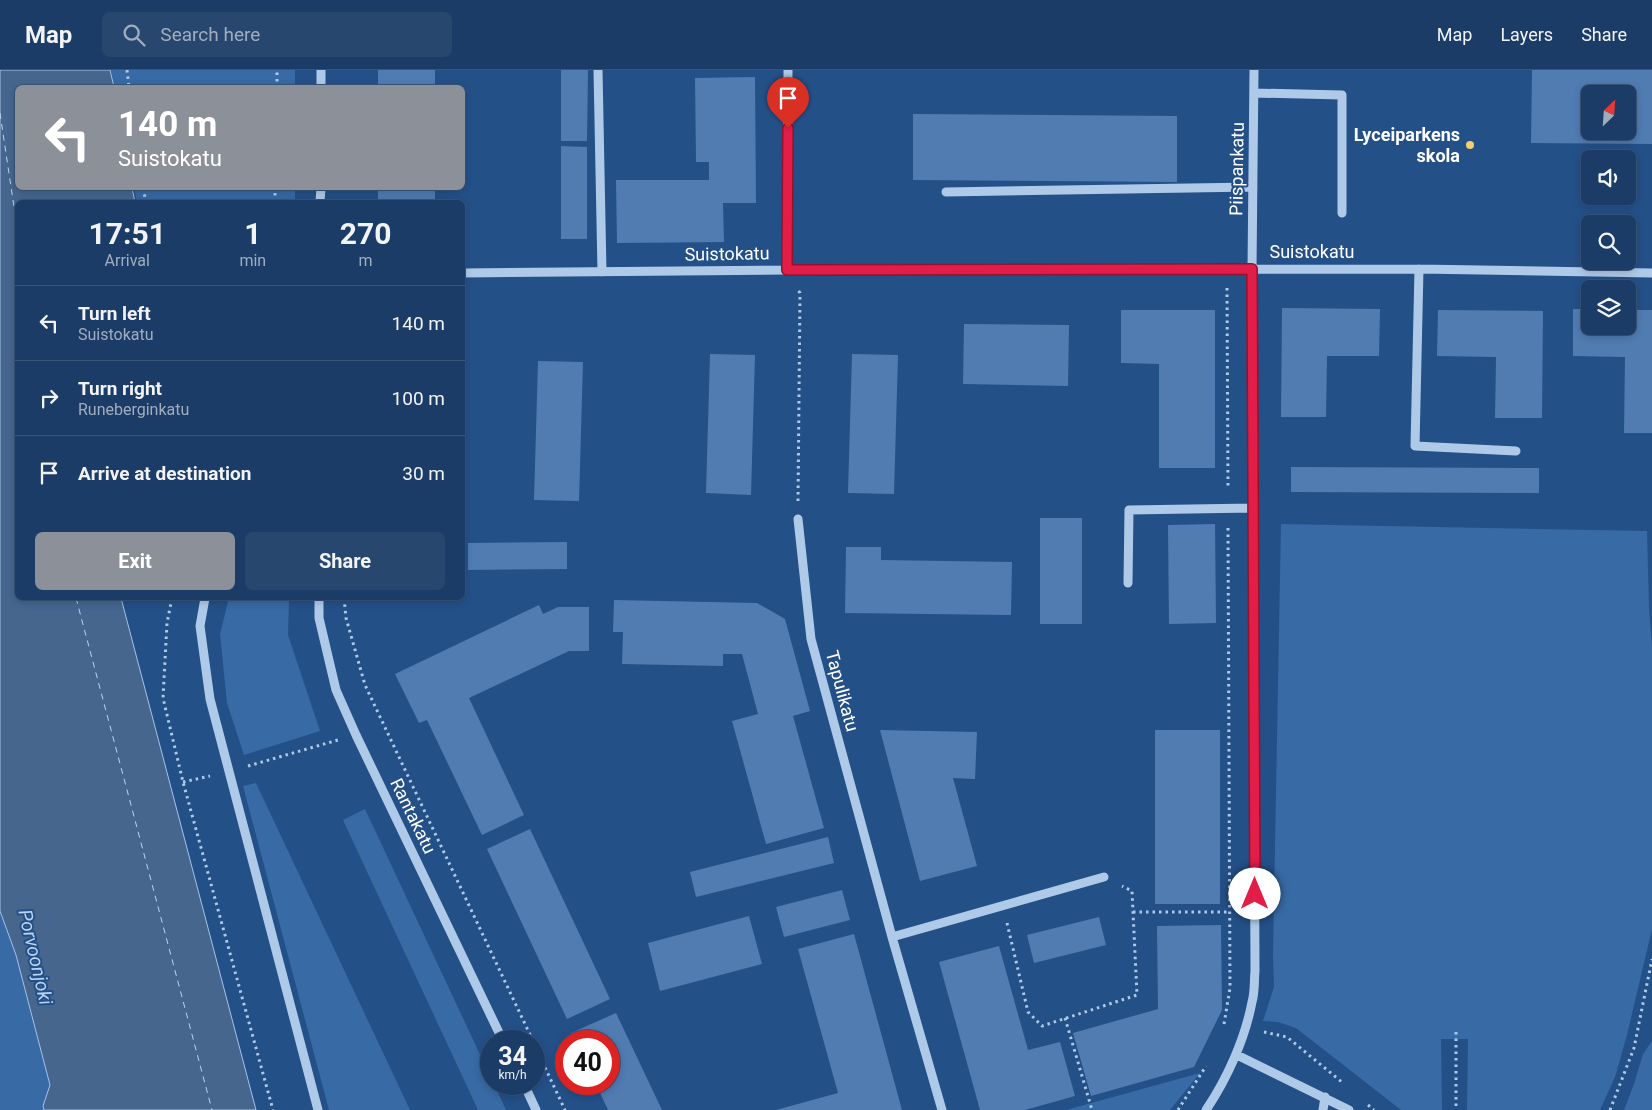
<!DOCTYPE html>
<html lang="en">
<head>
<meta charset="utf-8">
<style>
	body { margin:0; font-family:Roboto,sans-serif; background:#28476f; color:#f1f3f6; height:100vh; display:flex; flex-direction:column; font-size:19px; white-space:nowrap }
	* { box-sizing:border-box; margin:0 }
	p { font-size:16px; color:#a0adbf }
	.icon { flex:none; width:28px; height:28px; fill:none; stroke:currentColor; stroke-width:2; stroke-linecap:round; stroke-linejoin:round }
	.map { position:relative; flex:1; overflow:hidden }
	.drawer { position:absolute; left:15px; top:130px; width:450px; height:400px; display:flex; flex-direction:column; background:#1b3c66; border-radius:8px; box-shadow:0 2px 8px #0003,0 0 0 1px #39567a }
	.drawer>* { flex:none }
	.top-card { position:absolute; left:15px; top:15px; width:450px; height:105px; border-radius:8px; box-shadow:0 2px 8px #0003,0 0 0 1px #39567a; background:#8c9099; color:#fff; overflow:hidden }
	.needle { width:32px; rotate:25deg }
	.tools { position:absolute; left:1581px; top:15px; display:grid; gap:10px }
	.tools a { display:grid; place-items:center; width:55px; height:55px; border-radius:8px; background:#1b3c66; box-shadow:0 2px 8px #0003,0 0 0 1px #39567a; font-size:25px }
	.speed { position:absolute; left:480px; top:960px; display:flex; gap:10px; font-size:25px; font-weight:700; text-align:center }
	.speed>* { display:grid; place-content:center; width:65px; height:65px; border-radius:50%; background:#1b3c66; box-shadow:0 2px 8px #0003,0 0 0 1px #39567a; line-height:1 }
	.speed small { font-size:12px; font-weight:400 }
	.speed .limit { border:8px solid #d22; background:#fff; color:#111 }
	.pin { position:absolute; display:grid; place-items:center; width:42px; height:42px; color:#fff; margin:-51px -21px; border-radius:50% 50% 50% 0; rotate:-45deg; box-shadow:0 0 5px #0007 }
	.pin .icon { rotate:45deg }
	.me { position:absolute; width:55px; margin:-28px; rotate:0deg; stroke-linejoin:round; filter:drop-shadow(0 0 4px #0008) }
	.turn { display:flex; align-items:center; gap:18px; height:105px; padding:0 20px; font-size:22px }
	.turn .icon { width:65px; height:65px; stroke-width:2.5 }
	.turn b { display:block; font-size:35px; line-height:42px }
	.eta { display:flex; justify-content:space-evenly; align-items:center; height:85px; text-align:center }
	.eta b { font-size:30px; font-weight:700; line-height:35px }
	.action { display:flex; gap:10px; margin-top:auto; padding:10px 20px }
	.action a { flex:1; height:58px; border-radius:8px; background:#8c9099; color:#fff; font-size:20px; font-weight:700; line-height:58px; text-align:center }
	.action a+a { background:#28476f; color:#f1f3f6 }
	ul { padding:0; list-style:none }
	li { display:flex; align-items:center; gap:15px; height:75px; padding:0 20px; border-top:1px solid #39567a }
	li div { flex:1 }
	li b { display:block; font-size:19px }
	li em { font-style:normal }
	header { display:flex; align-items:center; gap:30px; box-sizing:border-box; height:70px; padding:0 25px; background:#1b3c66; border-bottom:1px solid #39567a }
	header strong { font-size:24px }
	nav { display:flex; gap:28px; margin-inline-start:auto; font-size:18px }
	.search { width:350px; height:45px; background:#28476f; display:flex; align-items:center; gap:12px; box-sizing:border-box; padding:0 18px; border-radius:8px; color:#a0adbf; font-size:19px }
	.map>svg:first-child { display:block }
	.green { fill:#386aa5 }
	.water { fill:#46668e; stroke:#a3c4ea }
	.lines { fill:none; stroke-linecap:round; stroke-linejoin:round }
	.ferry { stroke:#bbd4f1; stroke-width:1; stroke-dasharray:6 5; stroke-linecap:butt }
	.building { fill:#507cb2; fill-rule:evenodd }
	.path { stroke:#afcae9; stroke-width:3; stroke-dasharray:2.5 4; stroke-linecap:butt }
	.minor { stroke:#afcae9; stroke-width:9 }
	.route-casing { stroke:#92132f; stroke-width:12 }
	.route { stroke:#e11d48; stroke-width:9 }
	.poi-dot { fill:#f4ce72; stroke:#245088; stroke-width:2 }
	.labels { text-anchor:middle; stroke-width:4; stroke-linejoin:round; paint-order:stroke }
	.poi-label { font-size:18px; font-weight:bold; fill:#fff; stroke:#245088; text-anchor:end }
	.street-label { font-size:18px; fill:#fff; stroke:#245088 }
	.water-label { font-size:19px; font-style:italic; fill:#bbd4f1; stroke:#245088 }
</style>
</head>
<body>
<header>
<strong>Map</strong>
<div class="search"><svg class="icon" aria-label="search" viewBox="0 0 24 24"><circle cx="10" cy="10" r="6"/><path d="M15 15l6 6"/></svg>Search here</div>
<nav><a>Map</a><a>Layers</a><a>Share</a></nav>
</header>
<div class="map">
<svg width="1652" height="1040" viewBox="0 0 1652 1040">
	<rect width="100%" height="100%" fill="#245088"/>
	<!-- green -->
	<path class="green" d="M111,0H295V17H114Z
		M134,118H295V132H137Z
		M1281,454L1647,461L1649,538L1652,577V859L1627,965L1615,1007L1600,1040H1467L1468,969H1441L1442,1040H1401L1296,958L1278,952L1263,951L1274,917L1273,885Z
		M229,528H289L288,565L320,661L244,685L227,633L220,564Z
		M256,713L410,1040H329L243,716Z
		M365,739L491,1008V1014H494L506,1040H478L343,750Z
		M0,841L16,885L50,1015L43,1035L44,1040H0Z
		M1652,971V1040H1624L1634,1014L1643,984Z
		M1200,1003L1170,1040H1066Z"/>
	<!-- water -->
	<path class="water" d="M0,0H110L114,17L18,18V118H132L135,132H18V528H121L256,1040H44L43,1036L50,1015L16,885L0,841Z"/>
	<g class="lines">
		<!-- ferry -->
		<path class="ferry" d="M0,43L18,164
			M76,528L212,1040"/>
	</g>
	<!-- building -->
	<path class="building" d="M378,0H435V18H378Z
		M561,0H588L587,71H561Z
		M1532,0H1652V74L1531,73ZM1590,24H1628V61H1590Z
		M755,7L756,133H723L724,172L617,173L616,110H709V92H696L695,8Z
		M913,44L1177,46V112L913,110Z
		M561,76L587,77V169H561Z
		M378,118H435V132H378Z
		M1282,238L1380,239L1379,286H1327L1326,347H1281Z
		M1573,239H1590V256H1628V240H1652V363H1624L1625,287L1573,286Z
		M1121,240H1215V398H1159V294L1121,293Z
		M1438,240L1543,241L1542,348H1495L1496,287L1437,286Z
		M964,254L1069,255L1068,316L963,314Z
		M710,284L755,285L751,425L706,423Z
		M852,284L898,285L894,424L848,423Z
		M538,291L583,292L579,431L534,430Z
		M1291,397L1539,398V423L1291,422Z
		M1040,448H1082V554H1040Z
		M1215,454L1216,553L1169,554L1168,455Z
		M462,472H465V500H462Z
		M567,472V499L468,500V473Z
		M846,477H881V490L1012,492L1011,545L845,543Z
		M614,530L757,533L785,549L810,641L793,646L824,758L766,774L732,651L758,644L742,584H723V596L622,594L623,562H613Z
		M539,535L543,544L558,537H589V581H569L469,628L524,745L482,765L427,650L419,653L395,604Z
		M880,660L977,662L975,709L953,708L977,796L920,811Z
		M1155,660H1220V834H1155Z
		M530,759L610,929L567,949L487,779Z
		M828,767L834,793L696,827L690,802Z
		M842,820L850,850L784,867L776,837Z
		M749,846L762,894L660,921L648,873Z
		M1099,847L1106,875L1034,893L1027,865Z
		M1221,855L1222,940L1194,997L1091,1026L1073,963L1158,939L1157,856Z
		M854,864L902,1040H776L838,1023L798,879Z
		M999,876L1028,980L1060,972L1075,1026L1025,1040H980L939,892Z
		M616,943L662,1040H608L596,1014H609V971H575L571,963Z"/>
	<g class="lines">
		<!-- path -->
		<path class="path" d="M127,0L129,18
			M277,18V0
			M143,118L146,132
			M275,132V118
			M1227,218L1228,419
			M798,431L800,223L798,220
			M172,528L167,553L163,628L183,712L273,1040
			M344,528L346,548L365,615L533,971
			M248,696L338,670
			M183,712L210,706
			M1133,842H1230
			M1007,853L1028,942L1042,956L1137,925L1132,821L1122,816
			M1065,948L1092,1040
			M1224,954L1230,918L1228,458
			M1264,962L1287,967L1343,1013
			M1456,962V1040
			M534,974L565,1040
			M1368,1035L1374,1040
			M1178,1040L1206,996
			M1610,1040L1634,978L1652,889"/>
		<!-- minor -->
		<path class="minor" d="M598,0L602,202
			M321,18V0
			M1254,23L1342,25V143
			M946,122L1253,117
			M320,132L321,118
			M1419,199L1415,376L1516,381
			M787,200L788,0
			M462,203L787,200L1419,199L1652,203
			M798,449L811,569L892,867L942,1040
			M1128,513L1129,440L1253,438
			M205,528L200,556L210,629L318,1040
			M319,528V548L336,620L356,665L503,971
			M892,867L1104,807
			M1237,985L1349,1040
			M524,1014L536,1040
			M1206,1040C1227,1009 1245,969 1252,932C1255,922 1254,911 1255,901L1252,199L1254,0
			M1323,1040L1325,1027"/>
	</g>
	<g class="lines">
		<!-- route casing -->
		<g class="route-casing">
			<path id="route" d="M788,58L787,200L1252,199L1255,824"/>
		</g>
		<!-- route -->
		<use href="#route" class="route"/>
	</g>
	<!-- markers -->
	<circle class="poi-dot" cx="1470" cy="75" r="5"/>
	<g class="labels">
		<!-- poi labels -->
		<g class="poi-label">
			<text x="1460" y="71">Lyceiparkens<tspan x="1460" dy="21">skola</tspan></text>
		</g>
		<!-- street labels -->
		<g class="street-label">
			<text transform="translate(1237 99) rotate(-89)" y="6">Piispankatu</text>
			<text x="1312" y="188">Suistokatu</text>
			<text transform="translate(727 184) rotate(-1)" y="6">Suistokatu</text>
			<text transform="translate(842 621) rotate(75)" y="6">Tapulikatu</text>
			<text transform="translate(413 746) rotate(64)" y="6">Rantakatu</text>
		</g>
		<!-- water labels -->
		<g class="water-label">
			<text transform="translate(36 887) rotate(77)" y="7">Porvoonjoki</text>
		</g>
	</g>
</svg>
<div class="tools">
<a><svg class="needle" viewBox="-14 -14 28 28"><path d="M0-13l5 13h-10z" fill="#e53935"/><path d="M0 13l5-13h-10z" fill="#a0adbf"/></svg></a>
<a><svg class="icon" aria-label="sound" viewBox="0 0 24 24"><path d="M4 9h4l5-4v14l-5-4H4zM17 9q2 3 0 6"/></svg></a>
<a><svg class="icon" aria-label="search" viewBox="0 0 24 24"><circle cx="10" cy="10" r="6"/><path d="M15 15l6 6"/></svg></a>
<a><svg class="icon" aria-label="layers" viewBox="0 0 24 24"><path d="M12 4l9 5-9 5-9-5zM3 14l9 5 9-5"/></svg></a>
</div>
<div class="speed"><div>34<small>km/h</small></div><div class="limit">40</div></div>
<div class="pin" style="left:788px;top:58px;background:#d93025"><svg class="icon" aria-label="arrive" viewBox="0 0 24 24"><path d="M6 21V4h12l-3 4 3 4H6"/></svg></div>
<svg class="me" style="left:1255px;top:824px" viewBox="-20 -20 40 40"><circle r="19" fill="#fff"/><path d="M0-13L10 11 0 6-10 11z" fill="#e11d48"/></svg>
<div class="top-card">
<div class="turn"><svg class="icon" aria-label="left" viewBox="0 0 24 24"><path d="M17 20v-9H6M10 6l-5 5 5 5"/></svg><div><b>140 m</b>Suistokatu</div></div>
</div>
<section class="drawer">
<div class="eta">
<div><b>17:51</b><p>Arrival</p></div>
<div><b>1</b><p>min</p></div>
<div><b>270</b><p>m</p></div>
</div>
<ul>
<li><svg class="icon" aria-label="left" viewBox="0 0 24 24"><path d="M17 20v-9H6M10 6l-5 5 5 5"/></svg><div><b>Turn left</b><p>Suistokatu</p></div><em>140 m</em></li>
<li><svg class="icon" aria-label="right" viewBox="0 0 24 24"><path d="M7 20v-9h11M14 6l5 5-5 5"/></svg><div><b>Turn right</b><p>Runeberginkatu</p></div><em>100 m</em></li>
<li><svg class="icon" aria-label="arrive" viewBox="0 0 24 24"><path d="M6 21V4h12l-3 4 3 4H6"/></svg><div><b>Arrive at destination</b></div><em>30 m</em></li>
</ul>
<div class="action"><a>Exit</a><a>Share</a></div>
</section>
</div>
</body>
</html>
